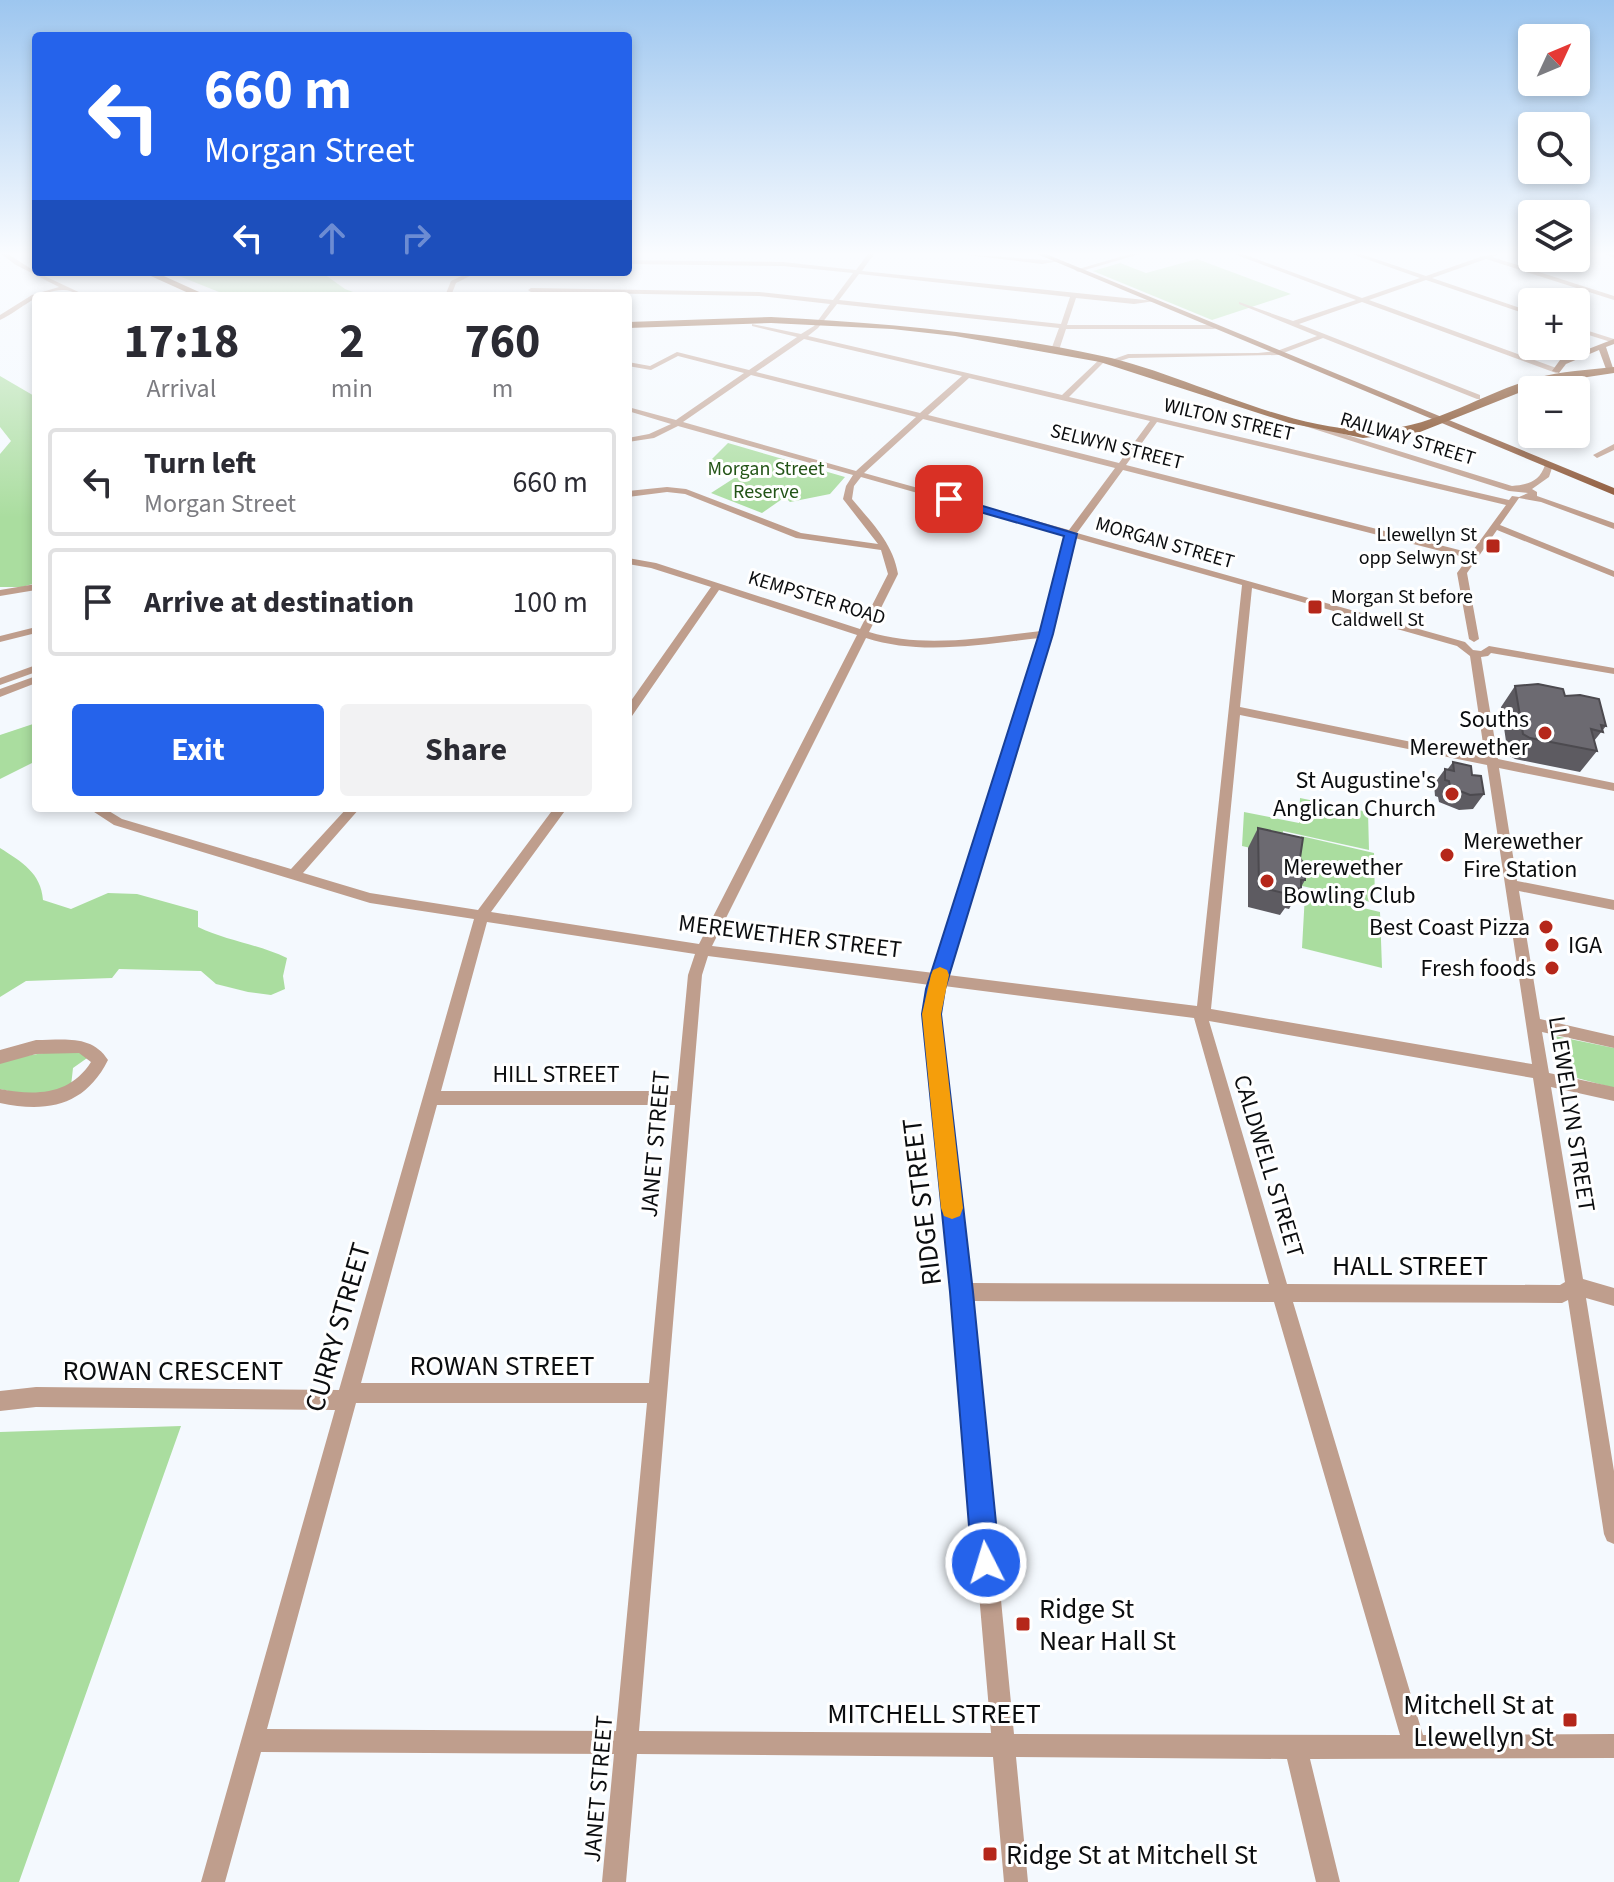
<!DOCTYPE html>
<html lang="en">
<head>
<meta charset="utf-8">
<style>
	body { margin:0; font-family:"Source Sans 3",sans-serif; background:#f2f2f3; color:#2b2b33; height:100vh; display:flex; flex-direction:column; font-size:30px; white-space:nowrap }
	* { box-sizing:border-box; margin:0 }
	p { font-size:26px; color:#7c7c81 }
	.icon { flex:none; width:44px; height:44px; fill:none; stroke:currentColor; stroke-width:2; stroke-linecap:round; stroke-linejoin:round }
	.map { position:relative; flex:1; overflow:hidden }
	.sheet { position:absolute; left:32px; top:292px; width:600px; height:520px; display:flex; flex-direction:column; background:#fff; border-radius:8px; box-shadow:0 4px 12px #0003 }
	.sheet>* { flex:none }
	.guide { position:absolute; left:32px; top:32px; width:600px; height:244px; border-radius:8px; box-shadow:0 4px 12px #0003; background:#2563eb; color:#fff; overflow:hidden }
	.needle { width:52px; rotate:46deg }
	.fabs { position:absolute; left:1518px; top:24px; display:grid; gap:16px }
	.fabs a { display:grid; place-items:center; width:72px; height:72px; border-radius:8px; background:#fff; box-shadow:0 4px 12px #0003; font-size:40px }
	.pin { position:absolute; display:grid; place-items:center; width:68px; height:68px; color:#fff; margin:-34px; border-radius:16px; box-shadow:0 4px 12px #0006 }
	.me { position:absolute; width:88px; margin:-44px; rotate:355deg; stroke-linejoin:round; filter:drop-shadow(0 0 6px #0008) }
	.turn { display:flex; align-items:center; gap:28px; height:168px; padding:0 40px; font-size:36px }
	.turn .icon { width:104px; height:104px; stroke-width:2.5 }
	.turn b { display:block; font-size:56px; line-height:68px }
	.lanes { display:flex; align-items:center; height:76px; padding:0 40px; background:#0003; justify-content:center; gap:40px; direction:ltr }
	.lanes .off { opacity:.35 }
	.eta { display:flex; justify-content:space-evenly; align-items:center; height:136px; text-align:center }
	.eta b { font-size:48px; font-weight:700; line-height:56px }
	.action { display:flex; gap:16px; margin-top:auto; padding:16px 40px }
	.action a { flex:1; height:92px; border-radius:8px; background:#2563eb; color:#fff; font-size:32px; font-weight:700; line-height:92px; text-align:center }
	.action a+a { background:#f2f2f3; color:#2b2b33 }
	ul { padding:0; list-style:none }
	li { display:flex; align-items:center; gap:24px; height:108px; margin:0 16px 12px; padding:0 24px; border:4px solid #e1e1e2; border-radius:8px }
	li div { flex:1 }
	li b { display:block; font-size:30px }
	li em { font-style:normal }
	.map>svg:first-child { display:block }
	.green { fill:#aadd9f }
	.lines { fill:none; stroke-linecap:round; stroke-linejoin:round }
	.minor { fill:#bf9e8d; fill-rule:evenodd }
	.major { fill:#8a5333; fill-rule:evenodd }
	.highway { fill:#75370c; fill-rule:evenodd }
	.wall { fill:#5d5b61 }
	.building { fill:#6c6a71; stroke:#4c4a4f; stroke-width:2 }
	.route { fill:#2563eb; stroke:#184099; stroke-width:2 }
	.slow { fill:#f59e0b }
	.poi-dot { fill:#b5271a; stroke:#fff; stroke-width:3 }
	.labels { text-anchor:middle; stroke-width:6; stroke-linejoin:round; paint-order:stroke }
	.far-street-label { font-size:20px; fill:#0b0d0f; stroke:#fff }
	.far-park-label { font-size:20px; fill:#235417; stroke:#fff }
	.far-poi-label { font-size:20px; fill:#0b0d0f; stroke:#fff; text-anchor:end }
	.poi-label { font-size:24px; fill:#0b0d0f; stroke:#fff; text-anchor:end }
	.street-label { font-size:24px; fill:#0b0d0f; stroke:#fff }
	.near-street-label { font-size:28px; fill:#0b0d0f; stroke:#fff }
	.near-poi-label { font-size:28px; fill:#0b0d0f; stroke:#fff; text-anchor:start }
</style>
</head>
<body>
<div class="map">
<svg width="1614" height="1882" viewBox="0 0 1614 1882">
	<rect width="100%" height="100%" fill="#f4f9fe"/>
	<!-- green -->
	<path class="green" d="M1197,259L1291,294L1212,320L1093,271L1120,263L1146,273Z
		M169,272L324,274L345,289L364,296H229Z
		M0,376L36,397V583L22,587H0V454L11,441L0,427Z
		M728,443L845,477L830,494L790,502L785,497L762,513L711,493L739,475L708,463Z
		M36,723V761L0,779V735Z
		M1300,798L1368,812L1369,850L1283,831L1281,855L1242,846L1244,812L1299,823Z
		M1301,836L1374,853L1375,903L1298,885Z
		M0,848C22,862 41,873 43,900L71,909L108,893L137,894L198,911V927C227,941 258,944 287,958L283,976L285,989L271,995L248,992L216,984L201,971L119,969L112,978L26,981L0,997Z
		M1305,894L1380,912L1382,968L1302,948Z
		M1555,1036L1614,1048V1088L1562,1074L1557,1067L1552,1039Z
		M50,1052L83,1053L90,1056L73,1068L71,1086C49,1097 23,1095 0,1089V1060Z
		M181,1426L19,1882H0V1432Z"/>
	<g class="lines">
		<!-- minor -->
		<path class="minor" d="M1,254H8L36,272L87,296C78,296 71,289 63,290C38,290 22,310 0,320V315L32,295L59,287L16,265Z
			M868,254H874L862,271L1155,301L1134,304L1076,298L1067,325H1214L1218,327L1214,329H1066L1059,350L1055,352L1051,350L1059,328L837,304L818,328L808,336L1062,395L1102,357L1106,359L1105,361L1069,397L1509,500L1512,496L1519,497L1528,493L1509,491L1295,423L1302,421L1512,486C1528,485 1540,481 1545,465L1549,462L1553,465L1549,477L1532,489L1537,492V496L1614,523V529L1541,502L1519,498L1500,525L1614,571V577L1497,530L1467,573L1479,639L1474,642L1469,639L1457,573L1468,558L1123,470L1077,533L1465,642L1473,650L1481,651L1489,646L1614,668V674L1491,653L1488,656L1481,657L1498,759L1614,783V791L1499,768L1517,881L1614,900V910L1519,891L1540,1019L1614,1036V1048L1542,1032L1549,1073L1614,1087V1101L1551,1087L1583,1279L1614,1288V1306L1586,1298L1614,1471V1544L1607,1541L1604,1534L1568,1300L1562,1303L1293,1302L1423,1735L1614,1734V1758L1310,1759L1340,1882H1316L1287,1759L1016,1757L1028,1882H1004L993,1757L637,1754L626,1882H602L614,1754L261,1752L225,1882H201L335,1410L36,1407L0,1411V1391L36,1387L339,1390L474,919L370,903L114,825L88,808H104L122,819L291,869L347,808H360L303,873L370,893L478,910L554,808H567L491,912L699,944L857,635L719,590L632,716L628,717V705L711,587L651,568L628,564V558L656,563L860,629L888,574L881,550L796,538L685,494L667,492L628,497V491L667,487L686,489L801,533L878,544L843,499L846,486L853,475L678,426L654,438L628,442V438L649,434L671,424L628,411V407L676,420L744,373L678,356L651,370L628,366V362L650,366L677,352L749,370L797,337L752,326V324L801,334L814,326L830,304L759,296L531,292L528,290L531,288L759,292L833,300L853,273L783,266L628,264V260L783,262L856,270ZM859,274L1070,297L1061,324L839,300ZM804,339L962,376L920,413L756,372ZM751,375L916,417L856,471L683,422ZM969,378L1150,421L1119,463L928,415ZM923,419L1115,468L1069,530L864,473ZM1157,422L1506,505L1471,553L1126,465ZM861,477L1066,535L1041,631C986,637 924,649 869,632L898,574C893,543 871,522 852,499L854,486ZM1075,538L1242,585L1197,1006L948,975L1051,634ZM1252,588L1457,646L1470,656L1485,757L1240,707ZM866,638C921,656 983,644 1040,638L934,973L712,946ZM1240,715L1487,765L1532,1064L1211,1009ZM487,922L695,954L688,975L677,1091H441ZM708,956L930,985L925,1014L953,1292L991,1733L639,1731L702,975ZM944,986L1194,1018L1269,1284L970,1283L939,1014ZM1209,1021L1533,1078L1565,1282L1560,1285L1287,1284ZM437,1105H675L649,1383H361ZM972,1301L1274,1302L1400,1735L1014,1734ZM356,1403H647L616,1731L267,1729Z
			M959,254L1060,261L1042,264Z
			M1130,254H1140L1078,272L1075,270Z
			M1234,254H1243L1362,298L1420,278L1352,254H1361L1426,276L1483,256L1499,254L1492,257L1614,296V300L1486,259L1432,278L1532,312V316L1426,280L1369,300L1559,369L1560,371L1556,373L1362,302L1299,324L1480,395V399H1477L1323,338L1278,355L1129,358L1111,364V360L1128,354L1258,353L1277,351L1317,336L1239,304V302L1293,321L1356,300Z
			M1605,254H1614V258Z
			M470,272H478L456,283L451,296H445L451,281Z
			M1576,327L1614,339V343L1576,331Z
			M1614,444V450L1597,458L1593,455Z
			M36,584V590L0,596V590Z
			M36,627V633L0,642V636Z
			M36,665V672L0,685V678Z
			M36,676V683L0,697V689Z
			M36,1040C63,1040 92,1034 108,1060C85,1106 47,1113 0,1103V1089C36,1096 70,1095 91,1062L79,1053L36,1054L0,1064V1050Z"/>
		<!-- major -->
		<path class="major" d="M1037,254H1046L1614,488V495Z
			M1614,339V344L1606,347L1614,371L1606,369L1599,350L1566,364L1559,373L1552,371L1560,360Z"/>
		<!-- highway -->
		<path class="highway" d="M142,272H155L208,296H195Z
			M771,317C882,323 992,332 1102,356C1185,374 1278,427 1364,430C1427,433 1477,395 1536,378C1561,371 1589,370 1614,367V373L1541,384L1420,432L1363,438L1289,423L1100,362L955,336L892,329L771,323L628,328V322Z"/>
	</g>
	<!-- wall -->
	<path class="wall" d="M1515,686L1565,696L1606,726L1594,741L1597,751L1580,772L1515,759L1508,755L1501,707Z
		M1453,762L1484,794L1473,809L1459,810L1439,802L1438,797L1435,796L1434,784L1445,769L1447,770Z
		M1258,828L1300,858L1305,880L1289,909L1285,908L1280,915L1248,907V848Z"/>
	<!-- building -->
	<path class="building" d="M1538,684L1563,689L1565,696L1580,695L1599,699L1606,726L1601,725L1603,732L1591,729L1597,751L1530,738L1523,734L1515,686Z
		M1453,762L1471,766L1472,775L1481,776L1484,794L1470,795L1450,787L1449,781L1445,780V769L1454,771Z
		M1258,828L1303,838L1300,858L1305,866V880H1301V889L1292,887V895L1259,887Z"/>
	<!-- sky -->
	<linearGradient id="sky" x2="0" y2="1"><stop stop-color="#9dc6ef"/><stop offset="0.49" stop-color="#fafcff"/><stop offset="1" stop-color="#fafcff" stop-opacity="0"/></linearGradient>
	<rect width="1614" height="518" fill="url(#sky)"/>
	<!-- route -->
	<path class="route" d="M949,496L1077,534L1053,634L945,989L941,1014L973,1292L1000,1563L996,1572L986,1576L976,1572L972,1563L950,1292L922,1014L926,989L1039,634L1064,536L945,502L944,499Z"/>
	<!-- slow -->
	<path class="slow" d="M940,967L947,970L949,975L941,1014L963,1208L960,1216L952,1219L944,1216L941,1208L922,1014L931,975L933,970Z"/>
	<!-- markers -->
	<g class="poi-dot">
		<rect x="1485" y="538" width="16" height="16" rx="4"/>
		<rect x="1307" y="599" width="16" height="16" rx="4"/>
		<circle cx="1545" cy="733" r="8"/>
		<circle cx="1452" cy="794" r="8"/>
		<circle cx="1447" cy="855" r="8"/>
		<circle cx="1267" cy="881" r="8"/>
		<circle cx="1546" cy="927" r="8"/>
		<circle cx="1552" cy="945" r="8"/>
		<circle cx="1552" cy="968" r="8"/>
		<rect x="1015" y="1616" width="16" height="16" rx="4"/>
		<rect x="1562" y="1712" width="16" height="16" rx="4"/>
		<rect x="982" y="1846" width="16" height="16" rx="4"/>
	</g>
	<g class="labels">
		<!-- far-street labels -->
		<g class="far-street-label">
			<text transform="translate(1229 419) rotate(13)" y="7">WILTON STREET</text>
			<text transform="translate(1408 438) rotate(17)" y="7">RAILWAY STREET</text>
			<text transform="translate(1117 446) rotate(14)" y="7">SELWYN STREET</text>
			<text transform="translate(1165 542) rotate(16)" y="7">MORGAN STREET</text>
			<text transform="translate(817 597) rotate(17)" y="7">KEMPSTER ROAD</text>
		</g>
		<!-- far-park labels -->
		<g class="far-park-label">
			<text x="766" y="475">Morgan Street<tspan x="766" dy="23">Reserve</tspan></text>
		</g>
		<!-- far-poi labels -->
		<g class="far-poi-label">
			<text x="1477" y="541">Llewellyn St<tspan x="1477" dy="23">opp Selwyn St</tspan></text>
			<text x="1331" y="603" text-anchor="start">Morgan St before<tspan x="1331" dy="23">Caldwell St</tspan></text>
		</g>
		<!-- poi labels -->
		<g class="poi-label">
			<text x="1529" y="727">Souths<tspan x="1529" dy="28">Merewether</tspan></text>
			<text x="1436" y="788">St Augustine's<tspan x="1436" dy="28">Anglican Church</tspan></text>
			<text x="1463" y="849" text-anchor="start">Merewether<tspan x="1463" dy="28">Fire Station</tspan></text>
			<text x="1283" y="875" text-anchor="start">Merewether<tspan x="1283" dy="28">Bowling Club</tspan></text>
			<text x="1530" y="935">Best Coast Pizza</text>
			<text x="1568" y="953" text-anchor="start">IGA</text>
			<text x="1536" y="976">Fresh foods</text>
		</g>
		<!-- street labels -->
		<g class="street-label">
			<text transform="translate(790 936) rotate(7)" y="8">MEREWETHER STREET</text>
			<text x="556" y="1082">HILL STREET</text>
			<text transform="translate(1572 1114) rotate(81)" y="8">LLEWELLYN STREET</text>
			<text transform="translate(655 1144) rotate(-85)" y="8">JANET STREET</text>
			<text transform="translate(1269 1166) rotate(73)" y="8">CALDWELL STREET</text>
			<text transform="translate(598 1789) rotate(-85)" y="8">JANET STREET</text>
		</g>
		<!-- near-street labels -->
		<g class="near-street-label">
			<text transform="translate(921 1202) rotate(-97)" y="10">RIDGE STREET</text>
			<text x="1410" y="1275">HALL STREET</text>
			<text transform="translate(337 1327) rotate(-74)" y="10">CURRY STREET</text>
			<text x="502" y="1375">ROWAN STREET</text>
			<text x="173" y="1380">ROWAN CRESCENT</text>
			<text x="934" y="1723">MITCHELL STREET</text>
		</g>
		<!-- near-poi labels -->
		<g class="near-poi-label">
			<text x="1039" y="1618">Ridge St<tspan x="1039" dy="32">Near Hall St</tspan></text>
			<text x="1554" y="1714" text-anchor="end">Mitchell St at<tspan x="1554" dy="32">Llewellyn St</tspan></text>
			<text x="1006" y="1864">Ridge St at Mitchell St</text>
		</g>
	</g>
</svg>
<div class="fabs">
<a><svg class="needle" viewBox="-14 -14 28 28"><path d="M0-13l5 13h-10z" fill="#e53935"/><path d="M0 13l5-13h-10z" fill="#7c7c81"/></svg></a>
<a><svg class="icon" aria-label="search" viewBox="0 0 24 24"><circle cx="10" cy="10" r="6"/><path d="M15 15l6 6"/></svg></a>
<a><svg class="icon" aria-label="layers" viewBox="0 0 24 24"><path d="M12 4l9 5-9 5-9-5zM3 14l9 5 9-5"/></svg></a>
<a>+</a>
<a>−</a>
</div>
<div class="pin" style="left:949px;top:499px;background:#d93025"><svg class="icon" aria-label="arrive" viewBox="0 0 24 24"><path d="M6 21V4h12l-3 4 3 4H6"/></svg></div>
<svg class="me" style="left:986px;top:1563px" viewBox="-20 -20 40 40"><circle r="17" fill="#2563eb" stroke="#fff" stroke-width="3"/><path d="M0-11L8 9 0 5-8 9z" fill="#fff"/></svg>
<div class="guide">
<div class="turn"><svg class="icon" aria-label="left" viewBox="0 0 24 24"><path d="M17 20v-9H6M10 6l-5 5 5 5"/></svg><div><b>660 m</b>Morgan Street</div></div>
<div class="lanes"><svg class="icon" aria-label="left" viewBox="0 0 24 24"><path d="M17 20v-9H6M10 6l-5 5 5 5"/></svg><svg class="icon off" aria-label="ahead" viewBox="0 0 24 24"><path d="M12 20V5M6 11l6-6 6 6"/></svg><svg class="icon off" aria-label="right" viewBox="0 0 24 24"><path d="M7 20v-9h11M14 6l5 5-5 5"/></svg></div>
</div>
<section class="sheet">
<div class="eta">
<div><b>17:18</b><p>Arrival</p></div>
<div><b>2</b><p>min</p></div>
<div><b>760</b><p>m</p></div>
</div>
<ul>
<li><svg class="icon" aria-label="left" viewBox="0 0 24 24"><path d="M17 20v-9H6M10 6l-5 5 5 5"/></svg><div><b>Turn left</b><p>Morgan Street</p></div><em>660 m</em></li>
<li><svg class="icon" aria-label="arrive" viewBox="0 0 24 24"><path d="M6 21V4h12l-3 4 3 4H6"/></svg><div><b>Arrive at destination</b></div><em>100 m</em></li>
</ul>
<div class="action"><a>Exit</a><a>Share</a></div>
</section>
</div>
</body>
</html>
